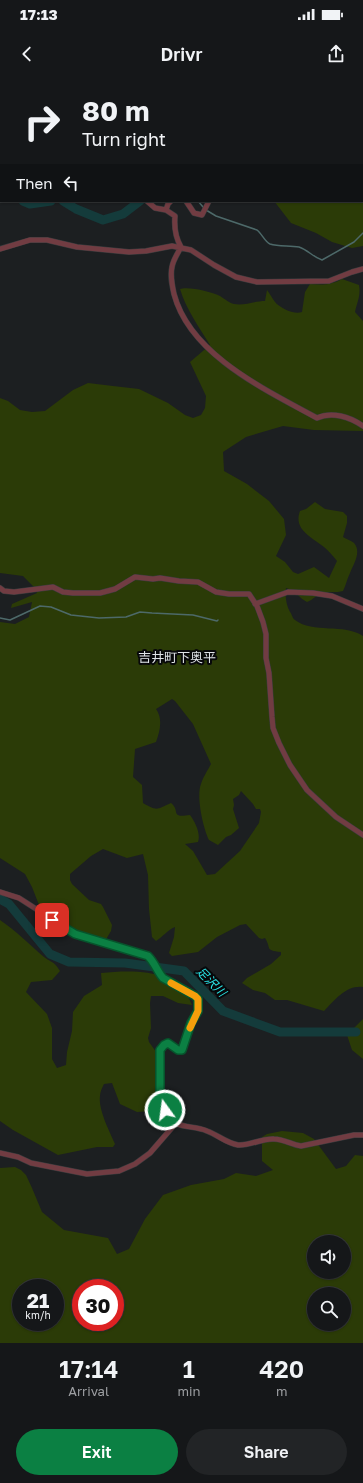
<!DOCTYPE html>
<html lang="en">
<head>
<meta charset="utf-8">
<style>
	body { margin:0; font-family:"Golos Text","Noto Sans JP",sans-serif; background:#222426; color:#f1f3f6; height:100vh; display:flex; flex-direction:column; font-size:15px; white-space:nowrap }
	* { box-sizing:border-box; margin:0 }
	p { font-size:13px; color:#9d9fa2 }
	.icon { flex:none; width:22px; height:22px; fill:none; stroke:currentColor; stroke-width:2; stroke-linecap:round; stroke-linejoin:round }
	.map { position:relative; height:1263px; overflow:hidden }
	.drawer { display:flex; flex-direction:column; background:#151719; flex:1 }
	.drawer>* { flex:none }
	.banner { position:absolute; left:0px; top:0px; width:363px; height:122px; box-shadow:0 1px 3px #0004,0 0 0 1px #343638; background:#151719; color:#f1f3f6; overflow:hidden }
	.fabs { position:absolute; left:307px; top:1155px; display:grid; gap:8px }
	.fabs a { display:grid; place-items:center; width:44px; height:44px; border-radius:50%; background:#151719; box-shadow:0 1px 3px #0004,0 0 0 1px #343638; font-size:20px }
	.speed { position:absolute; left:12px; top:1199px; display:flex; gap:8px; font-size:20px; font-weight:700; text-align:center }
	.speed>* { display:grid; place-content:center; width:52px; height:52px; border-radius:50%; background:#151719; box-shadow:0 1px 3px #0004,0 0 0 1px #343638; line-height:1 }
	.speed small { font-size:10px; font-weight:400 }
	.speed .limit { border:6px solid #d22; background:#fff; color:#111 }
	.pin { position:absolute; display:grid; place-items:center; width:34px; height:34px; color:#fff; margin:-17px; border-radius:8px; box-shadow:0 2px 6px #0006 }
	.me { position:absolute; width:44px; margin:-22px; rotate:346deg; stroke-linejoin:round; filter:drop-shadow(0 0 3px #0008) }
	.turn { display:flex; align-items:center; gap:14px; height:84px; padding:0 16px; font-size:18px }
	.turn .icon { width:52px; height:52px; stroke-width:2.5 }
	.turn b { display:block; font-size:28px; line-height:34px }
	.then { display:flex; align-items:center; height:38px; padding:0 16px; background:#0003; gap:8px; font-size:15px }
	.eta { display:flex; justify-content:space-evenly; align-items:center; height:68px; text-align:center }
	.eta b { font-size:24px; font-weight:600; line-height:28px }
	.button { display:flex; gap:8px; margin-top:auto; padding:8px 16px }
	.button a { flex:1; height:46px; border-radius:24px; background:#0b8043; color:#fff; font-size:16px; font-weight:600; line-height:46px; text-align:center }
	.button a+a { background:#222426; color:#f1f3f6 }
	.status { display:flex; justify-content:space-between; align-items:center; height:28px; padding:0 20px; background:#151719; direction:ltr }
	.status svg { height:11px; fill:currentColor }
	header { display:flex; justify-content:space-between; align-items:center; height:52px; padding:0 16px; background:#151719; font-size:18px; font-weight:600 }
	.map>svg:first-child { display:block }
	.green { fill:#2b3b07; fill-rule:evenodd }
	.lines { fill:none; stroke-linecap:round; stroke-linejoin:round }
	.stream { stroke:#4d6969; stroke-width:1.5 }
	.river { stroke:#143b3b; stroke-width:9 }
	.minor-casing { stroke:#393c3e; stroke-width:6 }
	.major-casing { stroke:#393c3e; stroke-width:8 }
	.minor { stroke:#713c42; stroke-width:5 }
	.major { stroke:#c25464; stroke-width:6 }
	.route-casing { stroke:#07532c; stroke-width:10 }
	.route { stroke:#0b8043; stroke-width:7 }
	.slow { stroke:#f59e0b; stroke-width:7 }
	.labels { text-anchor:middle; stroke-width:4; stroke-linejoin:round; paint-order:stroke }
	.water-label { font-size:12px; font-style:italic; fill:#2ae5e7; stroke:#07080a }
	.quarter-label { font-size:13px; fill:#dfe3e7; stroke:#07080a }
</style>
</head>
<body>
<div class="status"><b>17:13</b><svg viewBox="0 0 49 12"><path d="M0 12V9h3v3zM5 12V6h3v6zM10 12V3h3v9zM15 12V0h3v12zM26 1h20v11H26zM47 4h2v5h-2z"/></svg></div>
<header><svg class="icon" aria-label="back" viewBox="0 0 24 24"><path d="M15 5l-7 7 7 7"/></svg>Drivr<svg class="icon" aria-label="share" viewBox="0 0 24 24"><path d="M12 15V3M7 8l5-5 5 5M5 13v7h14v-7"/></svg></header>
<div class="map">
<svg width="363" height="1263" viewBox="0 0 363 1263">
	<rect width="100%" height="100%" fill="#1c1f21"/>
	<!-- green -->
	<path class="green" d="M0,0L64,1H1L0,67Z
		M316,0H363V166L352,168L332,162L316,153L291,143L274,121H362V1H315Z
		M342,199L359,205C361,216 357,222 355,232L363,241V351L314,350L283,346L246,357L223,372L224,391L247,404L269,421L284,439L286,455L276,476L285,482L293,492L298,494L314,487L329,498L337,481C333,476 329,471 324,467C312,457 293,450 300,431L306,429L315,422L325,429L343,432L347,436V443L343,457C346,459 352,461 354,463C362,472 353,485 350,493C347,499 346,505 343,511C336,513 330,511 323,513C317,514 313,520 307,522C299,518 295,510 286,508C285,516 286,525 290,532C292,534 292,538 295,540C313,554 344,543 363,556V907C346,905 335,920 324,931L287,920H275L265,913L253,910L242,903L247,898L271,884L281,875V872C264,870 272,869 265,858L262,859L259,858L246,844L240,845L217,857L198,872L172,876L169,873L174,857L175,847C167,850 163,857 156,861L152,857L149,829L148,795L143,774L127,778L103,769L91,776L70,794V800L72,804L89,820L101,824L103,827L112,845L111,851L105,861L92,862L73,855L49,842L39,825L32,807L25,794L0,778V542L15,544L29,537L32,522L11,528L12,524L37,513L36,509L23,496L0,493V318L8,321L20,330L32,332L45,331L73,310L88,303L113,306L139,309L168,323L185,335L193,338L201,335L205,328L206,316L190,282L210,265C199,247 186,229 180,209C188,206 213,212 220,216C225,219 229,223 234,224C244,226 255,221 265,221L267,210C270,214 272,218 275,222C280,228 294,235 302,232L305,212L310,204C322,205 332,205 342,199ZM172,619L175,621L193,644L211,684C208,690 203,697 201,704C196,716 203,748 209,760L218,765L226,757L231,755L239,748L233,729L234,725L233,719L239,715L241,711L253,724L256,729H260L261,732L259,743L240,771L215,794L207,795L193,771L185,764L198,762C201,753 195,742 190,735C169,738 181,731 171,723C157,729 158,732 143,723L142,705L133,697L135,669L156,662C160,651 163,639 156,629Z
		M0,840C16,851 29,864 44,877C52,883 54,881 60,891L52,900L31,902L26,912L47,934L52,948V979L57,988L66,985L67,972L72,951L73,932L84,916L102,905L101,893C134,890 178,888 192,925L178,923L163,916H151L150,923L151,948L148,958L149,962L159,976L155,1003L158,1023L153,1031L137,1032L120,1024L112,1003L104,1004C102,1008 100,1012 100,1016C98,1030 110,1052 115,1064L113,1067H97L58,1075L13,1050L0,1041Z
		M363,939V979L352,970L347,955Z
		M282,1051L303,1053L314,1059L336,1089L346,1086L355,1075L363,1076V1263H0V1088L15,1087L21,1090L26,1095L32,1108L42,1132L64,1150L108,1158L117,1174L129,1169L145,1139L163,1115L191,1105L224,1099L236,1093L256,1096L273,1090L262,1081V1057L267,1054ZM314,1162H344V1192H314ZM21,1208H55V1242H21ZM81,1208H115V1242H81ZM314,1214H344V1244H314Z"/>
	<g class="lines">
		<!-- stream -->
		<path class="stream" d="M198,121L203,127
			M206,130L216,136L257,150C262,154 265,162 270,164C279,167 290,165 299,167C308,170 313,177 322,180L354,162L363,153
			M0,538L10,540L40,526L51,527L71,535L99,538L126,537L140,532L152,533L193,535L217,541L218,540"/>
		<!-- river -->
		<path class="river" d="M258,1V0
			M0,95L1,97
			M23,121L30,124L51,121
			M63,121L76,129L103,140L123,134L140,121
			M0,819L9,824L50,874L69,882L125,883L184,891L223,931L280,952H356"/>
		<!-- minor casing -->
		<g class="minor-casing">
			<path id="minor" d="M92,0V1
				M315,1L316,0
				M147,121L155,128L166,130L175,136C174,148 175,157 181,167C178,173 173,180 172,187C170,196 172,205 174,214C190,275 266,310 317,338C332,331 350,337 363,346
				M186,121L194,133L202,135L209,121
				M166,130L168,124L171,121
				M0,169L30,160H47L77,167L129,172L146,171L172,166L191,170L214,185L236,197L257,202L329,201L352,192L363,189
				M0,508L4,511L14,512L53,507L63,512L73,513H100L115,509L135,497L153,499L160,498L179,501L198,502L216,512L229,514H249L257,526L263,542L266,554V578L269,593L272,637L273,648L279,663L290,685L307,710L336,737L363,755
				M255,524L288,512L313,513L332,516L363,529
				M0,812L19,818L75,854L148,876L155,883L163,898L195,916L198,919V931L191,943L182,971L178,970L168,963L164,965L160,970C161,990 156,1012 165,1031C175,1051 191,1044 207,1051C218,1055 226,1063 238,1065C250,1066 262,1058 274,1059C284,1059 292,1065 301,1066L354,1055H363
				M0,1073L18,1077L31,1083L87,1094L119,1091L135,1084L150,1073L176,1043"/>
		</g>
		<!-- major casing -->
		<g class="major-casing">
			<path id="major" d="M142,1L143,0
				M0,71H1"/>
		</g>
		<!-- minor -->
		<use href="#minor" class="minor"/>
		<!-- major -->
		<use href="#major" class="major"/>
	</g>
	<g class="lines">
		<!-- route casing -->
		<g class="route-casing">
			<path id="route" d="M52,840L75,854L148,876C155,883 157,891 163,898L195,916L198,919V931L191,943L182,970H178L168,963L164,965L160,970V1016L165,1030"/>
		</g>
		<!-- route -->
		<use href="#route" class="route"/>
		<!-- slow -->
		<path class="slow" d="M171,903L195,916L198,919V931L190,948"/>
	</g>
	<g class="labels">
		<!-- water labels -->
		<g class="water-label">
			<text transform="translate(211 902) rotate(45)" y="4">足沢川</text>
		</g>
		<!-- quarter labels -->
		<g class="quarter-label">
			<text x="177" y="582">吉井町下奥平</text>
		</g>
	</g>
</svg>
<div class="fabs">
<a><svg class="icon" aria-label="sound" viewBox="0 0 24 24"><path d="M4 9h4l5-4v14l-5-4H4zM17 9q2 3 0 6"/></svg></a>
<a><svg class="icon" aria-label="search" viewBox="0 0 24 24"><circle cx="10" cy="10" r="6"/><path d="M15 15l6 6"/></svg></a>
</div>
<div class="speed"><div>21<small>km/h</small></div><div class="limit">30</div></div>
<div class="pin" style="left:52px;top:840px;background:#d93025"><svg class="icon" aria-label="arrive" viewBox="0 0 24 24"><path d="M6 21V4h12l-3 4 3 4H6"/></svg></div>
<svg class="me" style="left:165px;top:1030px" viewBox="-20 -20 40 40"><circle r="17" fill="#0b8043" stroke="#fff" stroke-width="3"/><path d="M0-11L8 9 0 5-8 9z" fill="#fff"/></svg>
<div class="banner">
<div class="turn"><svg class="icon" aria-label="right" viewBox="0 0 24 24"><path d="M7 20v-9h11M14 6l5 5-5 5"/></svg><div><b>80 m</b>Turn right</div></div>
<div class="then">Then<svg class="icon" aria-label="left" viewBox="0 0 24 24"><path d="M17 20v-9H6M10 6l-5 5 5 5"/></svg></div>
</div>
</div>
<section class="drawer">
<div class="eta">
<div><b>17:14</b><p>Arrival</p></div>
<div><b>1</b><p>min</p></div>
<div><b>420</b><p>m</p></div>
</div>
<div class="button"><a>Exit</a><a>Share</a></div>
</section>
</body>
</html>
